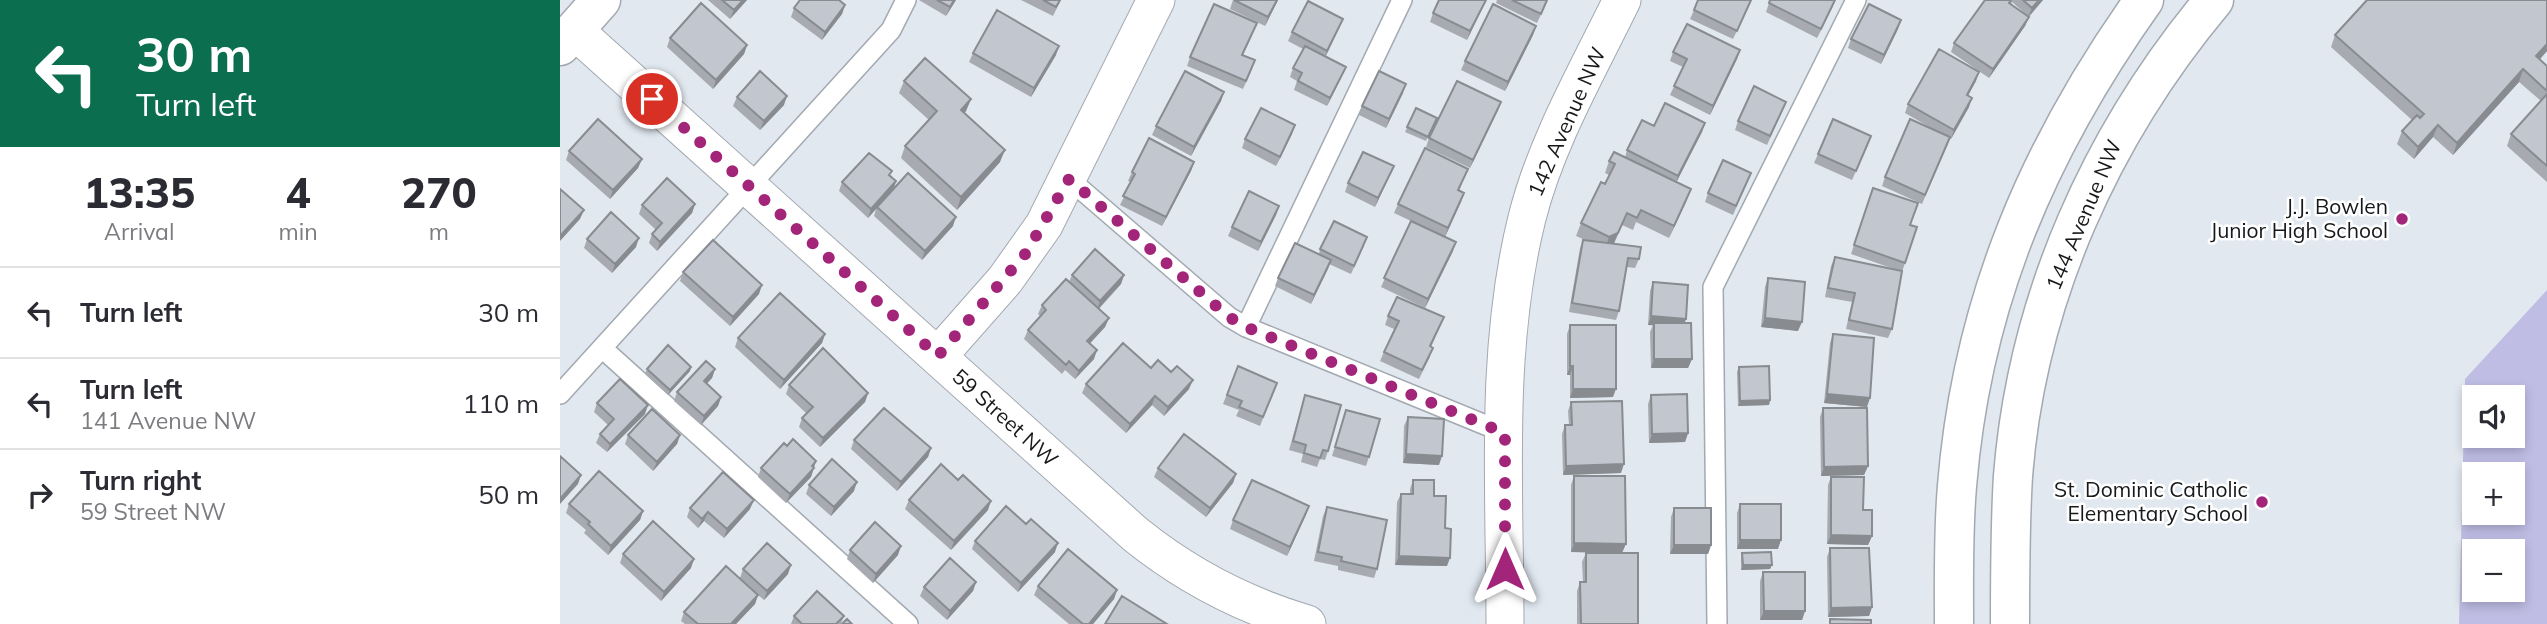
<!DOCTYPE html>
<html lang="en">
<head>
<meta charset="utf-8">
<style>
	body { margin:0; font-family:Mulish,sans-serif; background:#f7f7f7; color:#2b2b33; height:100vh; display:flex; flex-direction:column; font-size:26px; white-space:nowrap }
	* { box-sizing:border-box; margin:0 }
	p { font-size:23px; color:#7c7c81 }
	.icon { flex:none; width:38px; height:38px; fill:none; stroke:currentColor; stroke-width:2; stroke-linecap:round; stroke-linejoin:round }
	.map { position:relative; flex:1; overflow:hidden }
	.drawer { display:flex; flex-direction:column; background:#fff; width:560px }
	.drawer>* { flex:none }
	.banner { background:#0b6e4f; color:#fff; overflow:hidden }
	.tools { position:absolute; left:1902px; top:385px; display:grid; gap:14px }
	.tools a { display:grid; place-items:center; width:63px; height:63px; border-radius:0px; background:#fff; box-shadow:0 4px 10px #0003; font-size:35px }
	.pin { position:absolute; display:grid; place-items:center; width:60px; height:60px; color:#fff; margin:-30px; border:4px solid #fff; border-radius:50%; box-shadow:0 2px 7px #0007 }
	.me { position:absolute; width:77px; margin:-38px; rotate:0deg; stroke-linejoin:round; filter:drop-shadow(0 0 5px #0008) }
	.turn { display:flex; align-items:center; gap:24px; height:147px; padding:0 21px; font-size:32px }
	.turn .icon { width:91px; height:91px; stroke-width:2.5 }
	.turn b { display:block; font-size:49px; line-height:60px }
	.eta { display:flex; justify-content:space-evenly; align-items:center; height:119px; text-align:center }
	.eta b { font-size:42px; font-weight:800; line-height:49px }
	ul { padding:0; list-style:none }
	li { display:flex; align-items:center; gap:21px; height:91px; padding:0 21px; border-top:2px solid #e1e1e2 }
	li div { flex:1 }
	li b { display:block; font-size:26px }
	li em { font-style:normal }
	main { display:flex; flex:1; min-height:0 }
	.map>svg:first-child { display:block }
	.green { fill:#bfbde4; fill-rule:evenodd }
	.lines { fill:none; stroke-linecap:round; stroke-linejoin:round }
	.service-casing { stroke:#a3a9b0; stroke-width:22 }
	.minor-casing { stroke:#a3a9b0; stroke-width:39 }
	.tertiary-casing { stroke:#a3a9b0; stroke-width:41 }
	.service { stroke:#fff; stroke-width:19 }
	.minor { stroke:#fff; stroke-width:37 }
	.tertiary { stroke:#fff; stroke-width:38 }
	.wall { fill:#a7aab1; fill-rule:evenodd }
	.shaded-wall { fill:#888b90 }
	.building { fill:#c2c6ce; stroke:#888b90; stroke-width:2 }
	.route { stroke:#a32579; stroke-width:12; stroke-dasharray:0 21.6 }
	.poi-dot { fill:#a32579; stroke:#fff; stroke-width:2.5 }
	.labels { text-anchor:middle; stroke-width:5; stroke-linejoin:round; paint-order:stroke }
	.street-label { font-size:21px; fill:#16181a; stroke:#fff }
	.poi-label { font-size:21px; fill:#16181a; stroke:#fff; text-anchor:end }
</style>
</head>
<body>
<main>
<section class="drawer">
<div class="banner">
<div class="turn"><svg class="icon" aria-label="left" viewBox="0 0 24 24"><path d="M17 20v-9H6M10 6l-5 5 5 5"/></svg><div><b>30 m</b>Turn left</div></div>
</div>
<div class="eta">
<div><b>13:35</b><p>Arrival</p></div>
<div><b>4</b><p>min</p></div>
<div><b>270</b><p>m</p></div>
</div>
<ul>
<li><svg class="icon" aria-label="left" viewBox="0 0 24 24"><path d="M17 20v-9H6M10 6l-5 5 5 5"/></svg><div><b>Turn left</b></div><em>30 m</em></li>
<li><svg class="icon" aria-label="left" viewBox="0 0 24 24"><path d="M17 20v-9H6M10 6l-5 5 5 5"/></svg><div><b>Turn left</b><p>141 Avenue NW</p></div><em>110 m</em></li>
<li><svg class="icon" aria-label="right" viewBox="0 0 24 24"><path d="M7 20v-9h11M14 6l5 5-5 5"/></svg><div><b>Turn right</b><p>59 Street NW</p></div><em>50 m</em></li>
</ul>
</section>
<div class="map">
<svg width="1987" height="624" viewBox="0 0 1987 624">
	<rect width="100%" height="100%" fill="#e1e8f0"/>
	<!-- green -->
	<path class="green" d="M1987,290V624H1899L1905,379ZM1914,397H1953V436H1914ZM1914,474H1953V513H1914ZM1914,551H1953V590H1914Z"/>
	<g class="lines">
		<!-- service casing -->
		<g class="service-casing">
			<path id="service" d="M842,0L686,327L945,433
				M509,179L669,317L686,327
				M42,348L348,624
				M0,394L331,30L346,0
				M1157,624L1153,287L1296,0"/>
		</g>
		<!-- minor casing -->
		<g class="minor-casing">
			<path id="minor" d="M14,30L575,534C627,576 683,605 747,624
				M378,356L445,280L484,225L596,0
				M945,624C945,489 934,350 967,218C986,142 1028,70 1062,0"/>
		</g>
		<!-- tertiary casing -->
		<g class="tertiary-casing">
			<path id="tertiary" d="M0,46L41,0
				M1394,624C1394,578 1393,532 1397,486C1412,302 1478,149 1584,0
				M1450,624C1450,575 1450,525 1453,476C1467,299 1541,135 1654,0"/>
		</g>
		<!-- service -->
		<use href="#service" class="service"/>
		<!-- minor -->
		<use href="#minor" class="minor"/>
		<!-- tertiary -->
		<use href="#tertiary" class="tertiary"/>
	</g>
	<!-- wall -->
	<path class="wall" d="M148,0H187L170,19Z
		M359,0H396L386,16Z
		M461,0H501L493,16Z
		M673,0H718L705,26L670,9Z
		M926,0L907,40L870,22L873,13Z
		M937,0H988L977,23L936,3Z
		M1192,0L1173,39L1130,19L1134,10Z
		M1210,0H1275L1257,38L1206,12Z
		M1425,0H1483L1469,17L1465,26L1429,78L1391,52L1394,43ZM1452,2L1468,16L1451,5Z
		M1987,0V51L1980,59L1987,66V182L1947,146L1951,134L1981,101L1959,82L1893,155L1873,137L1854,159L1837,144L1842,131L1852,120L1771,47L1775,35Z
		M285,5L282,14L262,40L231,17L234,8Z
		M697,23L683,55L692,69L683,89L627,66L630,57Z
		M976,26L973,35L945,91L901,70L905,61Z
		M779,28L765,57L782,76L767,106L734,90L737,81L730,77L733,68L743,49L728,41L732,32Z
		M1338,29L1321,64L1288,48L1291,39Z
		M110,38L187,45L184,54L153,89L107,47Z
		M1180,50L1177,59L1150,115L1110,95L1123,67L1110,61L1113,52Z
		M413,53L496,55L471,97L409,62Z
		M344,81L411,99L405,113L440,162L397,210L341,158L345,146L369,120L339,93Z
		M1416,81L1408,96L1409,107L1391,139H1390L1362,204L1322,186L1325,177L1378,132L1345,113L1348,104Z
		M664,92L661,101L631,156L592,135L596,126Z
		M843,93L826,128L799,115L802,106Z
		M177,97L224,105L200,130L173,106Z
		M856,108L875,123L866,141L845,132Z
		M938,110L910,168L866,147L869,138Z
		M1223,110L1207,145L1175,130L1178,121Z
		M1145,123L1142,132L1116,182L1126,202L1109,238L1076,222L1073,230L1062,225L1054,244L1079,259L1075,268L1067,267L1059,311L1056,320L1009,312L1020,248L1023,240H1025L1016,236L1021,223L1049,175L1045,173L1049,161L1065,157L1067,150L1094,126Z
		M732,134L716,166L682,148L685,139Z
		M1308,145L1292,180L1254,163L1258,154Z
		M9,151L82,159L78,168L50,199L6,160Z
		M634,162L631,171L602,226L560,205L571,182L568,181L572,172Z
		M834,166L815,207L785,192L788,183Z
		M908,169L899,191L904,193L885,237L893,251L865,308L821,287L851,221L834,213L838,204Z
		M1191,173L1173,215L1145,202L1148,193Z
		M336,181L334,189L393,226L362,260L314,216L316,209L308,218L279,191L282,182Z
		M1313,188L1350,225L1357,227L1342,272L1332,329L1328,338L1286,329L1292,302L1265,297L1271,266L1275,257L1337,270L1291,254Z
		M135,204L132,213L97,251L89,243L92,234L96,230L79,214L82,205Z
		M719,206L716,215L698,251L668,236L672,227Z
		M27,239L76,247L52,273L24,248Z
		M804,246L791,274L769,264L751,304L715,286L718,278L759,254L760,249Z
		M123,272L199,294L170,326L120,281Z
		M512,275H564L561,284L539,309L549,318L545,327L530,343L534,359L515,379L505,370L502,374L464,339L468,330L480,316L478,314L482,305L509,282Z
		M1208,278L1238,331L1201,327L1205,287Z
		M1093,282L1126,319L1124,323L1132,359L1128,368H1091L1090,332L1093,325H1088L1090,291Z
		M828,316L884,317L871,347L870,357L859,379L820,361L834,329L825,325Z
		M1010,325L1053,397L1010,398V375H1007V334Z
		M265,334L262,343L220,389L175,347L178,338Z
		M1273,334L1307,407L1264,403L1270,343Z
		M678,366L717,383L700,426L676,416L679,410L663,404Z
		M131,367L130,371L108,395L85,374L87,369Z
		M1179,367L1210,400L1209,405L1178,406L1177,372Z
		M591,368L629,389L604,416L592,405L566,433L522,393L526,384Z
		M155,369L152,378L146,384L161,397L158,406L141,425L114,401L117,392Z
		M229,385L308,393L305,402L260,447L239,427L242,418L247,414L226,394Z
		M745,395L768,451L765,460L760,459L757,467L741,462L743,454L729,450Z
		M1091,395L1128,433L1125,442L1089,443L1088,404Z
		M1011,402L1061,473L1003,475L1002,434L1005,425H1009L1008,411Z
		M37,403L85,414L47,452L36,443L40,434L48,425L34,412Z
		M1263,408L1308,466L1304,475L1261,476L1260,417Z
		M786,410L809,457L806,466L772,456Z
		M848,417L879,465L843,463L844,426Z
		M68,435H120L117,444L93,471L65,444Z
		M294,440L371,448L368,457L337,491L291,449Z
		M227,446L256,461L251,477L226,503L198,477L201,468Z
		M598,468L676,474L673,483L646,517L594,477Z
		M1014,476L1062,553L1011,552V485Z
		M1271,477L1303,510L1312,536L1308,545L1267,544L1268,485Z
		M398,480L428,510L391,550L345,509L349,500Z
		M853,480L874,496L885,528L887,566L835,565L837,502L841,494H850V489Z
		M249,485L294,491L271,516L246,494Z
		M9,504L83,511L80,520L48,555L24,533L26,530L6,513Z
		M1180,504L1218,549H1177V513Z
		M749,506L727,556L670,529L673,520Z
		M767,507L817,569L814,578L778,570V566L754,561L763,516Z
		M130,508L190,509L164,538L144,521L138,528L127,517Z
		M1114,508L1151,545L1148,554H1110L1111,517Z
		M415,541L495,552L458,592L412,549Z
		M1270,548L1312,607L1309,616L1268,617L1267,557Z
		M290,550L338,555L313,583L287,559Z
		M1026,553L1078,624H1017V591L1020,582H1023L1022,562Z
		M1182,553L1212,565L1210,569L1181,570V558Z
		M63,554L131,568L101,601L60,563Z
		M183,569L228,574L204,600L198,595L195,604L176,624H125L121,621L124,612L180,578Z
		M1203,572L1245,611L1242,620H1200V581Z
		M416,582L413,591L387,620L360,596L364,587Z
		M478,586L557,590L554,599L533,624H509L474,595Z
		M234,616H284L281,624H231Z"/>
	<!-- shaded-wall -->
	<path class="shaded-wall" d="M183,0H187L170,19L174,10Z
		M394,0H396L386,16L390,7Z
		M717,0H718L705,26L708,17Z
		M926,0L923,7L907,40L910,31Z
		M1275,0L1272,8L1257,38L1261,29Z
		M1479,0H1483L1468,17L1472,8Z
		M285,5L282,14L262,40L265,32Z
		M1469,17L1465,26L1429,78L1433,69Z
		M783,19L779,28L764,60L767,51Z
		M1341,20L1338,29L1321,64L1324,55Z
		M976,26L973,35L945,91L948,82Z
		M1987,44V51L1972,68L1976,56Z
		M187,45L184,54L153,89L156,80Z
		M499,46L496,55L471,97L474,88Z
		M1180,50L1177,59L1150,115L1153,106Z
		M786,67L782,76L767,106L770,98Z
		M1963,69L1959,82L1893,155L1897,143Z
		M1419,72L1416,81L1403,104L1407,95Z
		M846,84L843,93L826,128L829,119Z
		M664,92L661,101L631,156L634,147Z
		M227,96L224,105L200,130L204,121Z
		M1412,98L1409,107L1391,139L1394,130Z
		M411,99L406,111L397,122L401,110Z
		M941,102L938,110L910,168L913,160Z
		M1145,123L1142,132L1115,185L1118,176Z
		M735,125L732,134L716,166L720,157Z
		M1878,125L1873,137L1854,159L1858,147Z
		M445,150L440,162L397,210L401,197Z
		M82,159L78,168L50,199L53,190Z
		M634,162L631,171L602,226L606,217Z
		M834,166L830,175L815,207L818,198Z
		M336,181L333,190L308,218L311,209Z
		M1131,189L1126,202L1109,238L1114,226Z
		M904,193L901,202L885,237L888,228Z
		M135,204L132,213L97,251L100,242Z
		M719,206L716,215L698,251L701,242Z
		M24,210L20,219L0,241V236Z
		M1067,213L1053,245L1045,249L1049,237Z
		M396,217L393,226L362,260L365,251Z
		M79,238L76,247L52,273L55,264Z
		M896,242L893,251L865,308L868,299Z
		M771,260L768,269L751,304L754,295Z
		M564,275L561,284L537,310L540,301Z
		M202,285L199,294L170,326L173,317Z
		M1091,316L1126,319L1123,328L1088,325Z
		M549,318L545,327L524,350L527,341Z
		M1205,318L1242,322L1238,331L1201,327Z
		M265,334L262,343L220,389L224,380Z
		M537,350L534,359L515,379L519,371Z
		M1094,359H1132L1128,368H1091Z
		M1010,366H1013L1010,375H1007Z
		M131,367L130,371L108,395L110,390Z
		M155,369L152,378L141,390L144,381Z
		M633,380L629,389L604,416L608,407Z
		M1013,389H1056L1053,397L1010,398Z
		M308,393L305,402L260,447L263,438Z
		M1267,394L1310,398L1307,407L1264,403Z
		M595,396L592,405L566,433L570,424Z
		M161,397L158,406L141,425L144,416Z
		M1210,400L1209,405L1178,406L1180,401Z
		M88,405L85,414L47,452L50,444Z
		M1128,433L1125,442L1089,443L1092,434Z
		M120,435L117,444L93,471L97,462Z
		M371,448L368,457L337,491L341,482Z
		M846,454L882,456L879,465L843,463Z
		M256,461L251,477L226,503L230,494Z
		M1064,464L1061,473L1003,475L1006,466Z
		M1308,466L1304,475L1261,476L1264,467Z
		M676,474L673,483L646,517L650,508Z
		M21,475L18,484L0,504V499Z
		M297,482L294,491L271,516L274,507Z
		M194,500L190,509L164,538L167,529Z
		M431,501L428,510L391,550L394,541Z
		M749,506L746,515L727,556L730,547Z
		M83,511L80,520L48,555L51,546Z
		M148,512L144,521L138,528L142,519Z
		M1271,535L1312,536L1308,545L1267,544Z
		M1180,540H1221L1218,549H1177Z
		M498,543L495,552L458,592L461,583Z
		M1014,543L1066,544L1062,553L1011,552Z
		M1114,545H1151L1148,554H1110Z
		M341,546L338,555L313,583L316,574Z
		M839,556L890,558L887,566L835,565Z
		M134,559L131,568L101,601L104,592Z
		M231,565L228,574L204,600L207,591Z
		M1183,565H1212L1210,569L1181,570Z
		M416,582L413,591L387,620L390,611Z
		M557,590L554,599L533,624H529Z
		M198,595L195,604L176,624H171Z
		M1312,607L1309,616L1268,617L1271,608Z
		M1204,611H1245L1242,620H1200Z"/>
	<!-- building -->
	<path class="building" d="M162,0H183L174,10Z
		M240,0H279L285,5L265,32L234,8Z
		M377,0H394L390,7Z
		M483,0H500L496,7Z
		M674,0H717L708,17Z
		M879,0H926L910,31L873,13Z
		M952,0H987L981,14Z
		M1138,0H1191L1177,31L1134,10Z
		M1210,0H1275L1261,29L1209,3Z
		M1425,0H1451L1449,3L1469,17L1433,69L1394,43Z
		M1463,0H1479L1472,8Z
		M1807,0H1987V44L1976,56L1987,66V91L1963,69L1897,143L1878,125L1858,147L1842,131L1857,115L1860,118L1864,114L1775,35Z
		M748,1L783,19L767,51L732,32Z
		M141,3L187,45L156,80L110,38Z
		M654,4L697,23L682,55L695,60L686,81L630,57Z
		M933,4L976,26L948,82L905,61Z
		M1309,4L1341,20L1324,55L1291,39Z
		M437,10L499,46L474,88L413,53Z
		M1127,24L1180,50L1153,106L1114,86L1127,59L1113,52Z
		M745,46L786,67L770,98L738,81L742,73L733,68Z
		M1379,49L1419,72L1407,95L1412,98L1394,130L1348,104Z
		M365,58L411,99L401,110L445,150L401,197L345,146L377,111L344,81Z
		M200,71L227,96L204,121L177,97Z
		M625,71L664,92L634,147L596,126Z
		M819,71L846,84L829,119L802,106Z
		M897,81L941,102L913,160L869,138Z
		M1194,86L1226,102L1210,136L1178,121Z
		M1987,94V166L1951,134Z
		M1105,103L1145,123L1118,176L1067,150L1082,120L1094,126Z
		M701,108L735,125L720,157L685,139Z
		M856,108L877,118L868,137L847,127Z
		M38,119L82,159L53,190L9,151Z
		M1273,119L1311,136L1296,171L1258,154Z
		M1350,119L1390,137L1365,195L1325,177Z
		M589,138L634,162L606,217L563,196L575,174L572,172Z
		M865,148L908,169L898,190L904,193L888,228L838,204Z
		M803,152L834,166L818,198L788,183Z
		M1054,152L1131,189L1114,226L1081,210L1077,218L1067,213L1058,233L1049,237L1021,223L1041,182L1045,184L1055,164L1049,161Z
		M309,153L332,171L329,175L336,181L311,209L282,182Z
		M1163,160L1191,173L1176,206L1148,193Z
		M348,173L396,217L365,251L317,207Z
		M107,178L135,204L100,242L92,234L102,223L82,205Z
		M1313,188L1358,203L1350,225L1357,227L1345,263L1294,245Z
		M0,189L24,210L0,236Z
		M689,191L719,206L701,242L672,227Z
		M51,212L79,238L55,264L27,239Z
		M774,221L807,237L794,266L760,249Z
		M851,221L896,242L868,299L824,278Z
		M153,240L202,285L173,317L123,272Z
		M1023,240L1081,247L1079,259L1068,258L1059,311L1012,303Z
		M735,243L771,260L754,295L718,278Z
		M535,249L564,275L540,301L512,275Z
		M1275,257L1342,271L1332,329L1289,320L1295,293L1268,288Z
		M1208,278L1245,282L1242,322L1205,318Z
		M506,279L549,318L527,341L537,350L519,371L509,361L506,365L468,330L486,310L482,305Z
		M1093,282L1128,285L1126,319L1091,316Z
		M220,293L265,334L224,380L178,338Z
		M837,297L884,317L870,346L873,348L862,370L824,352L839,321L828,316Z
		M1094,323H1131L1132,359H1094Z
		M1010,325H1056V389H1013V366H1010Z
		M1273,334L1314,338L1310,398L1267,394Z
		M563,343L591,368L598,360L611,372L617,366L633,380L608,407L595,396L570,424L526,384Z
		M108,345L131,367L110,390L87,369Z
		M263,348L308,393L263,438L242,418L253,407L229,385Z
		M146,361L155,369L144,381L161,397L144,416L117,392Z
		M678,366L717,383L703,417L679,407L682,401L667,395Z
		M1209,366L1210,400L1180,401L1179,367Z
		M60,379L88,405L50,444L40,434L54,419L37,403Z
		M1127,394L1128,433L1092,434L1091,395Z
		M745,395L781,405L768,451L763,450L760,458L744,453L746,445L733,441Z
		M1062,401L1064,464L1006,466L1005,425H1012L1011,402Z
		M324,408L371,448L341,482L294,440Z
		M1263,408H1307L1308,466L1264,467Z
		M92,409L120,435L97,462L68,435Z
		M786,410L820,419L809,457L775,447Z
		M848,417L884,419L882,456L846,454Z
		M624,434L676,474L650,508L598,468Z
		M233,439L256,461L252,466L254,468L230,494L201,468L224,443L227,446Z
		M0,456L21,475L0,499Z
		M272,459L297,482L274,507L249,485Z
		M381,464L398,480L403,475L431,501L394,541L349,500Z
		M39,471L83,511L51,546L28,524L30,522L9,504Z
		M163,472L194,500L167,529L148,512L142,519L130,508Z
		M1014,476H1065L1066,544L1014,543Z
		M1271,477H1304L1303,510H1312V536L1271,535Z
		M692,480L749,506L730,547L673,520Z
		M853,480H874V496H886L885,528L891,529L890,558L839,556L841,494H853Z
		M1180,504H1221V540H1180Z
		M446,506L466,524L471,519L498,543L461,583L415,541Z
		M767,507L827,520L817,569L781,561L782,557L758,552Z
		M1114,508H1151V545H1114Z
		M93,521L134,559L104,592L63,554Z
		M315,522L341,546L316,574L290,550Z
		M207,543L231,565L207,591L183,569Z
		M1270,548H1309L1312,607L1271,608Z
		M508,549L557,590L529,624H523L478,586Z
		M1211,552L1212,565H1183L1182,553Z
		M1026,553H1078V624H1021L1020,582H1026Z
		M390,558L416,582L390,611L364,587Z
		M166,566L198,595L171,624H138L124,612Z
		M1203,572H1245V611H1204Z
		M257,591L284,616L276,624H242L234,616Z
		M562,596L607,624H545Z
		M287,619L292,624H282Z
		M1270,619L1311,620V624H1270Z"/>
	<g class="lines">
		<!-- route -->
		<path class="route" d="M92,99L378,356L466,253L509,179L669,317L686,327L945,433V569"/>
	</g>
	<!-- markers -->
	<g class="poi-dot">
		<circle cx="1842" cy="219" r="7"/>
		<circle cx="1702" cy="502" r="7"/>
	</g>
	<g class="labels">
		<!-- street labels -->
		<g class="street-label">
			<text transform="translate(1007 122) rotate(-66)" y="7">142 Avenue NW</text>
			<text transform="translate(1524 215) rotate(-67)" y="7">144 Avenue NW</text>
			<text transform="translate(445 418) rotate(42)" y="7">59 Street NW</text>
		</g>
		<!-- poi labels -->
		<g class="poi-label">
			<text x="1828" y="214">J.J. Bowlen<tspan x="1828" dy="24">Junior High School</tspan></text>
			<text x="1688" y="497">St. Dominic Catholic<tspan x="1688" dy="24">Elementary School</tspan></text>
		</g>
	</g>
</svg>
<div class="tools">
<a><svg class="icon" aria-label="sound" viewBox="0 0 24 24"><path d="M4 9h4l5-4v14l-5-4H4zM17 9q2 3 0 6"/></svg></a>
<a>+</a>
<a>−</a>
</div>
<div class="pin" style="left:92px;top:99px;background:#d93025"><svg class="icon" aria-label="arrive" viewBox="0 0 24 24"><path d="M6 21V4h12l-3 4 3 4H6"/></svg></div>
<svg class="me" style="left:945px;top:569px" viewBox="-20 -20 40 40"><path d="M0-17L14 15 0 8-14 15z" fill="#a32579" stroke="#fff" stroke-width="4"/></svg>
</div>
</main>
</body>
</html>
